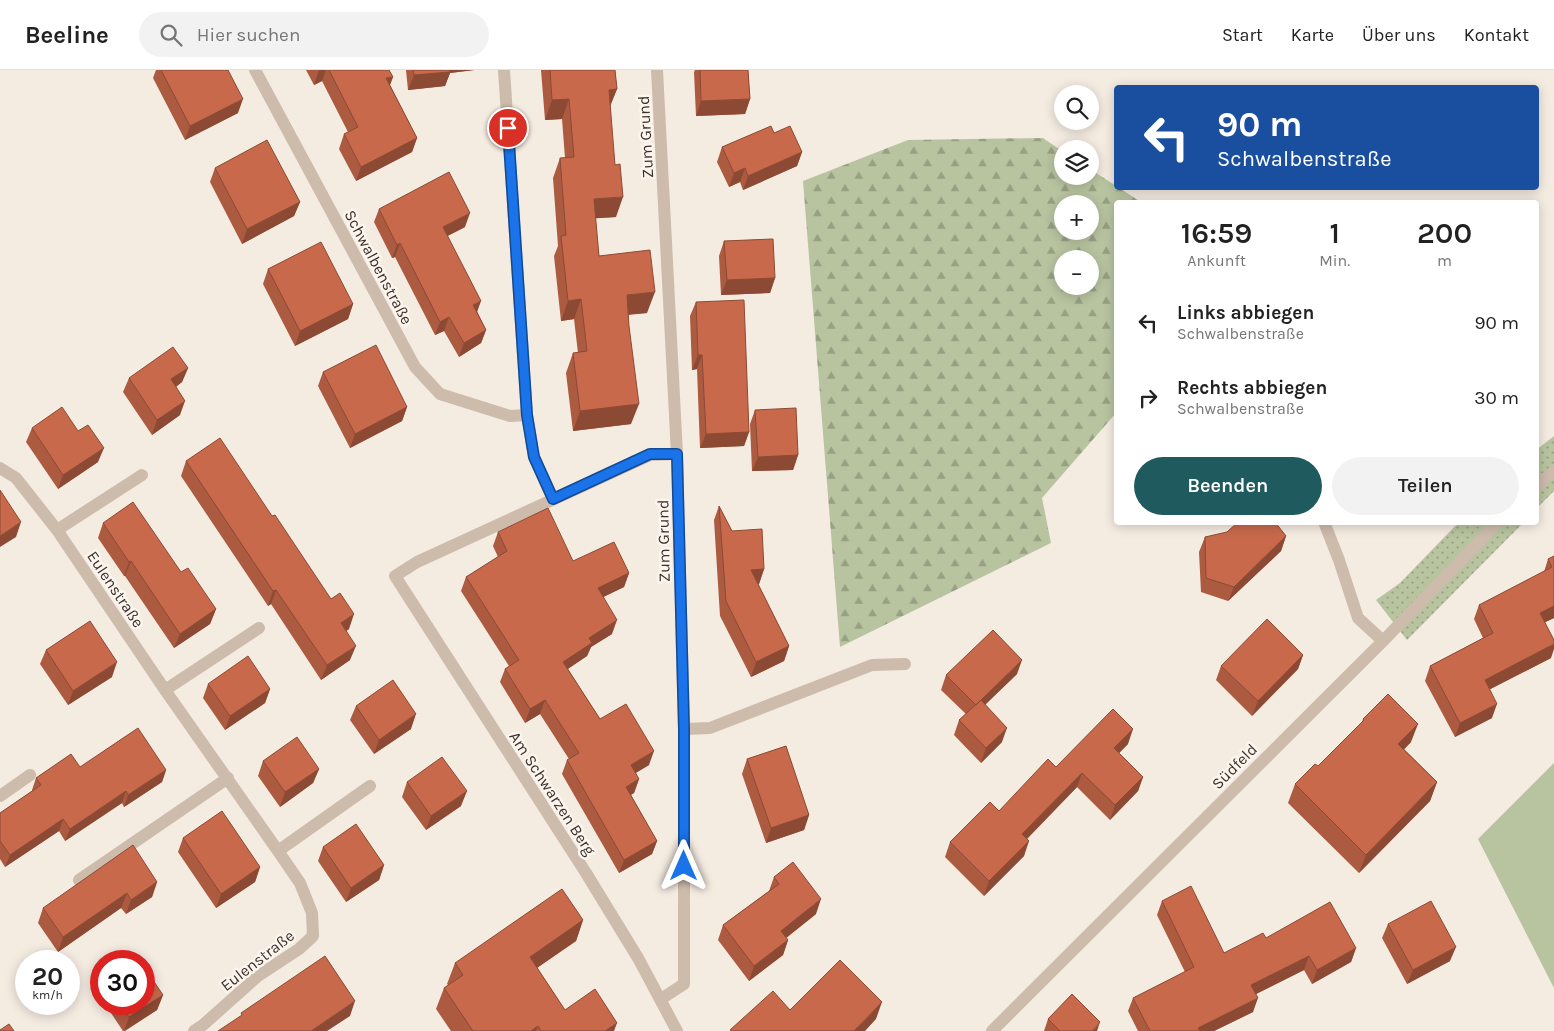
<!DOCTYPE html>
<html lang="de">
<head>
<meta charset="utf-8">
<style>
	body { margin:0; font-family:Karla,sans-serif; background:#f2f2f2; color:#222; height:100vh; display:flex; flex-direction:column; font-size:19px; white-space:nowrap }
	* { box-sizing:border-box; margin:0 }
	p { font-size:16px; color:#767676 }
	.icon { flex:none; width:28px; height:28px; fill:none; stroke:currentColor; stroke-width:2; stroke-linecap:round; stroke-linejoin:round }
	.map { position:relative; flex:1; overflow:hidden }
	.sheet { position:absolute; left:1114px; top:130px; width:425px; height:325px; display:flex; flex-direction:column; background:#fff; border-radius:5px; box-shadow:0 2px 12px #0003 }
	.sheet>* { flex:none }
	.top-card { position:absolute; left:1114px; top:15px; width:425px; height:105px; border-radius:5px; box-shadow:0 2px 12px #0003; background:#1a4fa0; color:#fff; overflow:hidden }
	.fabs { position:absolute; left:1054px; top:15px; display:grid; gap:10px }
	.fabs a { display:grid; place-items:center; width:45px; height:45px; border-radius:50%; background:#fff; box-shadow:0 2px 12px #0003; font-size:25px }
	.speed { position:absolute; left:15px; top:880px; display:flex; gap:10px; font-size:25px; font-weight:700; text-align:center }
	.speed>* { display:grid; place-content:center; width:65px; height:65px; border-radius:50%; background:#fff; box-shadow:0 2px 12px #0003; line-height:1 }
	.speed small { font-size:12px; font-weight:400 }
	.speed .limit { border:8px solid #d22; background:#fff; color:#111 }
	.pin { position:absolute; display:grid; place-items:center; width:42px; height:42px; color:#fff; margin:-21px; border:2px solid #fff; border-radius:50%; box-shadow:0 1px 5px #0007 }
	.me { position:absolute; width:55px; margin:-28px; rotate:0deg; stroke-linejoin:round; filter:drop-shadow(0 0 4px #0008) }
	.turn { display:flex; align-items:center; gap:18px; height:105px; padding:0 20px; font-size:22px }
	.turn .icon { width:65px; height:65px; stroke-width:2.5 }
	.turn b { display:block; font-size:35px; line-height:42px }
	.eta { display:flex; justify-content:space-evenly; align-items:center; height:85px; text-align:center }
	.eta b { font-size:30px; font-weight:600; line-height:35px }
	.primary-button { display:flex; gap:10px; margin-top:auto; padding:10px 20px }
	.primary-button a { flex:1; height:58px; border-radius:30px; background:#1f5a5e; color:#fff; font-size:20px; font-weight:600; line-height:58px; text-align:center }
	.primary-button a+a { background:#f2f2f2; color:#222 }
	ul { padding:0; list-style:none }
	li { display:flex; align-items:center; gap:15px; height:75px; padding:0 20px }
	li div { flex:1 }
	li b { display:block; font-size:19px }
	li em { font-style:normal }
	header { display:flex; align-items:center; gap:30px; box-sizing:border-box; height:70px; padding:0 25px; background:#fff; border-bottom:1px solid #e0e0e0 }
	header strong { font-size:24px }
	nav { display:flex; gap:28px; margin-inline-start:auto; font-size:18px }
	.search { width:350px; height:45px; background:#f2f2f2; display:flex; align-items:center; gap:12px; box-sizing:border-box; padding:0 18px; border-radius:28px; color:#767676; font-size:19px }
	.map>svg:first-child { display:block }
	.grass { fill:url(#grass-dots) }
	.forest { fill:url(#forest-firs); fill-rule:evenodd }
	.green { fill:#b8c4a0 }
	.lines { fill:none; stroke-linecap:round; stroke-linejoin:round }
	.minor { stroke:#cdbbac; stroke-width:12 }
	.wall { fill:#ac5a40 }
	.shaded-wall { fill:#8c4a34 }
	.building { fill:#c8694b; stroke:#8c4a34 }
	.route-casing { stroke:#114b97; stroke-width:12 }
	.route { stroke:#1a73e8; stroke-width:9 }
	.labels { text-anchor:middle; stroke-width:5; stroke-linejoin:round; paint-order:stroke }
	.street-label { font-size:16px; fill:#3b302b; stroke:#fbf5ee }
</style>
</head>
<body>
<header>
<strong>Beeline</strong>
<div class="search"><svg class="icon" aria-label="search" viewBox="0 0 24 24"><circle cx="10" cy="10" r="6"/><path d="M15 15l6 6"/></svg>Hier suchen</div>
<nav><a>Start</a><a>Karte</a><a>Über uns</a><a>Kontakt</a></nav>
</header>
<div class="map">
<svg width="1554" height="961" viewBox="0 0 1554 961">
	<defs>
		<pattern id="grass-dots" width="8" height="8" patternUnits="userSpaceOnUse" patternTransform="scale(1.25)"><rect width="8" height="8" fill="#b8c4a0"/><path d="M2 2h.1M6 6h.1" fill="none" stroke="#97a083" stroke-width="1.8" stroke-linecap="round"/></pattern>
		<pattern id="forest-firs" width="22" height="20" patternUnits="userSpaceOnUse" patternTransform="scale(1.25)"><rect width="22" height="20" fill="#b8c4a0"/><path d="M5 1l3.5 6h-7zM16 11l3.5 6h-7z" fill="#97a083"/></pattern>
	</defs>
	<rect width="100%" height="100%" fill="#f4ebe1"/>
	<!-- grass -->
	<path class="grass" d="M1554,366V421L1536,439V380Z
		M1458,453H1523L1407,570L1376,530L1400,513Z"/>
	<!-- forest -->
	<path class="forest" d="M1043,68L1062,81V106H1090V99L1141,132H1116V343L1042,428L1051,473L840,577L803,111L908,70ZM1062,134H1090V161H1062ZM1062,189H1090V216H1062Z"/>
	<!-- green -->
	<path class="green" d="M1554,693V918L1478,769Z"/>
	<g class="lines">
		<!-- minor -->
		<path class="minor" d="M255,0L415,297L440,324L510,346L527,345
			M504,0L527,345L534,387L553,429
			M657,0L677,384L684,659V914L661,929
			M677,384L650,385L417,492L395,506L586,803L638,888L677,961
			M0,398L16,408L57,460L165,620L278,781L300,813L312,843L313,866L299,879L258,906L203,955L194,961
			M1536,417L1554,401
			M1324,452L1339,490L1358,548L1383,571
			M57,460L142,405
			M165,620L259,558
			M684,659L710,658L872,595L905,594
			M0,726L30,705
			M278,781L370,716
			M79,810L228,708
			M992,961L1383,571L1498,452"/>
	</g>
	<!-- wall -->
	<path class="wall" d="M156,0H228L238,43L185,70L153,8Z
		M306,0H389L393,7L390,15L417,68L412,82L356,111L339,79L344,64L348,62L322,11L314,15Z
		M406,0H474L450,3L445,16L408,20Z
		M541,0H615L617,19L610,36L616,147L595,148L599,186L647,243L628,245L631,354L573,361L566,303L573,283H578L574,249L561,251L554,186L558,176L553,108L560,88H565L562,49L545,50Z
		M695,0H748L750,29L745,44L696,46L694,2Z
		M774,63L802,82L797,96L743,120L740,112L729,117L717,92L722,77Z
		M215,98L300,132L294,146L242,174L210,112Z
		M379,139L465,157L447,166L477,241L486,260L481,273L459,287L444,261L435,265L395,187L392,188L374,152Z
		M724,171L775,208L770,223L721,225L719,186Z
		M268,199L353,234L348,249L295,276L263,214Z
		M696,232L749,362L744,376L700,378L697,299L692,300L690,246Z
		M188,298L182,312L176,317L180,345L152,365L123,322L129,308Z
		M323,302L407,337L402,351L350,378L318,316Z
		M755,340L798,385L793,400L752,401L750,354Z
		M32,358L98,392L58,419L26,372Z
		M186,391L349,559L346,561L350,590L321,610L271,534L268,536L181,406Z
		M719,436L732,461L764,499L759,514H758L789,576L784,591L751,607L720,546L714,450Z
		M103,453L181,502L216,539L210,554L174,578L125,506H124L98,468Z
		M498,462L573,491L629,503L624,517L603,527L612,564L591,577L587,586L568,599L600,649L649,695L635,703L639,709L634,723L631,725L657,771L652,784L619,803L562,704L567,690L569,689L540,644L525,653L500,612L505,599L509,596L461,521L466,507L498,487L493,476Z
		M1286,466L1281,481L1228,531L1201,522L1199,482L1205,467Z
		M1554,486V548L1545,552L1551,588L1490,619L1492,648L1455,667L1425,611L1430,596L1483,568L1474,549L1479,535L1544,502L1548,489Z
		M46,580L112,607L68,635L40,594Z
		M1303,585L1298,599L1252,646L1216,610L1221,596Z
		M1017,604L985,635L1002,672L981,693L954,665L959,650L966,644L941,620L946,605Z
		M208,614L270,619L265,633L225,660L203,628Z
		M356,636L411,659L374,684L350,650Z
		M1363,649L1411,672L1404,679L1437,712L1430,731L1359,803L1288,733L1295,714L1318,696L1362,652Z
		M1128,674L1119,683L1143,707L1138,721L1110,750L1077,717L1027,769L1024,786L984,826L945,787L950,772L999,741L1056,697Z
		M747,689L809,745L804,760L766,773L742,704Z
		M263,691L319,699L313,713L280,737L258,706Z
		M80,697L166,700L162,712L124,737L122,733L65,771L59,761L5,797L0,789V743L32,721V720L36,708Z
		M407,712L461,736L426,760L402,727Z
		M183,768L260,797L255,812L216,838L178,782Z
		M323,777L384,795L379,810L346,832L318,791Z
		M774,807L816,844L786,868L788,870L783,885L749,911L718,870L723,855L769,821Z
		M157,812L152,827L126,844L121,838L58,882L38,853L43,838Z
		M1162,831L1224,883L1266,868L1356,878L1351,892L1312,914L1304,900L1256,924L1253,942L1214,961H1138L1128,941L1133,928L1185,902L1157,845Z
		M583,850L576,871L537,898L565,940L614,961H451L436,939L444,918L448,915L447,914L455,893Z
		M1388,854L1450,891L1407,914L1382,868Z
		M163,925L157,940L125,961H123L105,934H144Z
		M1048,949L1097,961H1044Z"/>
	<!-- shaded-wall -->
	<path class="shaded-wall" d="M319,0H326L322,11L314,15Z
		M445,0H474L450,3L445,16L408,20L414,5Z
		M393,7L387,22L386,8Z
		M617,19L609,39V20Z
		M243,29L238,43L185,70L190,56Z
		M569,29L562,49L545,50L552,30Z
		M750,29L745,44L696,46L701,31Z
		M417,68L412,82L356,111L361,97Z
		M802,82L797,96L743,120L748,106Z
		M745,98L740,112L729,117L734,103Z
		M623,127L616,147L586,149L594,129Z
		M300,132L294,146L242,174L247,159Z
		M470,143L465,157L438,171L443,157Z
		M400,173L395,187L392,188L397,175Z
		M775,208L770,223L721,225L727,210Z
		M655,222L647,243L620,245L627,225Z
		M581,229L574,249L561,251L568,231Z
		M481,231L476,245L473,235Z
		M353,234L348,249L295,276L300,261Z
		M449,247L444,261L435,265L440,252Z
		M486,260L481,273L459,287L464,273Z
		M698,285H702L697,299L692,300Z
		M188,298L182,312L165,324L171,309Z
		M185,331L180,345L152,365L157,350Z
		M639,334L631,354L573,361L580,341Z
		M407,337L402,351L350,378L355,364Z
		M749,362L744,376L700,378L706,364Z
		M104,378L98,392L58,419L63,405Z
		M798,385L793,400L752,401L758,387Z
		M21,452L16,467L0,477V466Z
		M1286,466L1281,481L1228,531L1234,517Z
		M131,491L125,506H124L129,492Z
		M764,499L759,514L746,515L751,500Z
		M629,503L624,517L593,532L598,518Z
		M276,520L271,534L268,536L273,521Z
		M1554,536V548L1535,557L1540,543Z
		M216,539L210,554L174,578L180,564Z
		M354,544L349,559L336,568L341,553Z
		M617,550L612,564L591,577L587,586L558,605L563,592L589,568Z
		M1554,574V579L1551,588L1479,625L1485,610Z
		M356,576L350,590L321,610L327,595Z
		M789,576L784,591L751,607L756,592Z
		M1303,585L1298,599L1252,646L1258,631Z
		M1022,590L1017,604L970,649L976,635Z
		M117,592L112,607L68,635L73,621Z
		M270,619L265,633L225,660L230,646Z
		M545,630L540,644L525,653L530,639Z
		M1497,634L1492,648L1455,667L1460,653Z
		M416,644L411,659L374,684L379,670Z
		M1418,654L1411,672L1392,692L1398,674Z
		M1007,658L1002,672L981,693L986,678Z
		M1133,659L1128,674L1109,693L1114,678Z
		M654,681L649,695L626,709L631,695Z
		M319,699L313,713L280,737L285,722Z
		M166,700L162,712L124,737L128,725Z
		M1082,703L1077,717L1017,779L1022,764Z
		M1143,707L1138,721L1110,750L1115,735Z
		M639,709L634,723L621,730L626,717Z
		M1437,712L1430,731L1359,803L1366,785Z
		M126,721L122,733L65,771L70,759Z
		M467,721L461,736L426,760L431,746Z
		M809,745L804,760L766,773L771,758Z
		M63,749L59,761L5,797L10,785Z
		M657,771L652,784L619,803L624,790Z
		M1029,771L1024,786L984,826L989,811Z
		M384,795L379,810L346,832L351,818Z
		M260,797L255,812L216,838L221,824Z
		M157,812L152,827L126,844L131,830Z
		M127,823L121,838L58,882L63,867Z
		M821,829L816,844L776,876L781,861Z
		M583,850L576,871L522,908L530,887Z
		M788,870L783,885L749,911L754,896Z
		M1456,877L1450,891L1407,914L1413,900Z
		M1356,878L1351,892L1312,914L1317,900Z
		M1309,886L1304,900L1246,929L1251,915Z
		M163,925L157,940L124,961L129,947Z
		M1258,928L1253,942L1214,961H1197L1198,958Z
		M355,931L350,946L327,961H311Z
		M882,932L876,949L865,961H854Z
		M1100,952L1097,961H1093Z
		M617,953L614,961H605Z
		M538,956L536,961H531Z"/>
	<!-- building -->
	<path class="building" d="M161,0H228L243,29L190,56Z
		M329,0H389L393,7L386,8L417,68L361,97L344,64L358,57Z
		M413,0H450V2L414,5Z
		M550,0H615L617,19L609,20L615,95L620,94L623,127L594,129L599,186L650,180L655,222L627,225L629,256L639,334L580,341L573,283L587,281L581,229L568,231L561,166L566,165L560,88L574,87L569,29L552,30Z
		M700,0H748L750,29L701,31Z
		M771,56L774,63L790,56L802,82L748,106L745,98L734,103L722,77Z
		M267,70L300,132L247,159L215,98Z
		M449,102L470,143L443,157L481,231L473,235L486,260L464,273L449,247L440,252L400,173L397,175L379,139Z
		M773,169L775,208L727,210L724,171Z
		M321,172L353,234L300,261L268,199Z
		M744,230L749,362L706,364L702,285H698L696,232Z
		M376,275L407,337L355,364L323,302Z
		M173,277L188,298L171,309L185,331L157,350L129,308Z
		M62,337L78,361L88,355L104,378L63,405L32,358Z
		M796,338L798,385L758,387L755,340Z
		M220,368L272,446L275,445L331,529L340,523L354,544L341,553L356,576L327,595L276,520L273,521L186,391Z
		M0,420L21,452L0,466Z
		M133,432L181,502L188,498L216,539L180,564L131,491L129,492L103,453Z
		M719,436L732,461L762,459L764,499L751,500L789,576L756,592L726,531Z
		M548,438L573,491L614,472L629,503L598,518L617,550L589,568L592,573L563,592L600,649L626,634L654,681L631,695L639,709L626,717L657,771L624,790L567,690L579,683L545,630L530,639L505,599L519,590L466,507L507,481L498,462Z
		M1238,452H1275L1286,466L1234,517L1206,508L1205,467L1227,462Z
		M1554,486V536L1540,543L1554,570V574L1485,610L1497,634L1460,653L1430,596L1493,563L1479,535L1552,497L1548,489Z
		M1267,549L1303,585L1258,631L1221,596Z
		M90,551L117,592L73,621L46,580Z
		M993,560L1022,590L976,635L946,605Z
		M248,586L270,619L230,646L208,614Z
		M393,610L416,644L379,670L356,636Z
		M1388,624L1418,654L1398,674L1437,712L1366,785L1295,714L1315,694L1318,696L1364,650L1363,649Z
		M981,630L1007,658L986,678L959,650Z
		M1113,639L1133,659L1114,678L1143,707L1115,735L1082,703L1022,764L1029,771L989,811L950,772L990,732L999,741L1048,689L1056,697Z
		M138,658L166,700L128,725L126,721L70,759L63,749L10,785L0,771V743L41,715L36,708L71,684L80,697Z
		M297,667L319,699L285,722L263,691Z
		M786,676L809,745L771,758L747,689Z
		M442,687L467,721L431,746L407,712Z
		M222,741L260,797L221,824L183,768Z
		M356,754L384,795L351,818L323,777Z
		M133,775L157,812L131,830L127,823L63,867L43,838Z
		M793,792L821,829L781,861L788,870L754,896L723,855L779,814L774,807Z
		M1191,816L1224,883L1263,863L1266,868L1330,832L1356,878L1317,900L1309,886L1251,915L1258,928L1198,958L1200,961H1150L1133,928L1194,897L1162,831Z
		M562,819L583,850L530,887L565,940L595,919L617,953L605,961H541L538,956L531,961H473L444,918L463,905L455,893Z
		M1431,831L1456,877L1413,900L1388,854Z
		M325,886L355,931L311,961H218L242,945L241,943Z
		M840,890L882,932L854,961H732L730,960L773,921L790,940Z
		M144,897L163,925L129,947L120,934H144Z
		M1072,924L1100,952L1093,960L1094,961H1060L1048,949Z
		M9,954L14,961H0V960Z"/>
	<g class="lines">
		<!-- route casing -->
		<g class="route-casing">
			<path id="route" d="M508,58L527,345L534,387L553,429L650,384H677L684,659V796"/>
		</g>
		<!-- route -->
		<use href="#route" class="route"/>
	</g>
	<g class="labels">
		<!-- street labels -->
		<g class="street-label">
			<text transform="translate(645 67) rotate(-93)" y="6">Zum Grund</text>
			<text transform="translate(379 197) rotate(62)" y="6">Schwalbenstraße</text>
			<text transform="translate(663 471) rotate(-91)" y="6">Zum Grund</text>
			<text transform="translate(116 519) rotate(56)" y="6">Eulenstraße</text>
			<text transform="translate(1234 696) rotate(-45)" y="6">Südfeld</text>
			<text transform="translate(553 723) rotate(57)" y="6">Am Schwarzen Berg</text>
			<text transform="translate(257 890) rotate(-38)" y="6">Eulenstraße</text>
		</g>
	</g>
</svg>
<div class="fabs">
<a><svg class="icon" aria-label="search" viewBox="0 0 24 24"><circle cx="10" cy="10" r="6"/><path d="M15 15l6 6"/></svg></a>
<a><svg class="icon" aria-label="layers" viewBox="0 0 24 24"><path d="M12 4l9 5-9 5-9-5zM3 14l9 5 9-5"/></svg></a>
<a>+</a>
<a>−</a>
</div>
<div class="speed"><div>20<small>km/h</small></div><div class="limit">30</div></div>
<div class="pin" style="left:508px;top:58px;background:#d93025"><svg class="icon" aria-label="arrive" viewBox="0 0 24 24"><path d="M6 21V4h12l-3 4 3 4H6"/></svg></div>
<svg class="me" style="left:684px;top:796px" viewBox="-20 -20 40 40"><path d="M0-17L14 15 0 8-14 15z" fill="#1a73e8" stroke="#fff" stroke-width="4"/></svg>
<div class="top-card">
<div class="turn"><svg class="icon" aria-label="left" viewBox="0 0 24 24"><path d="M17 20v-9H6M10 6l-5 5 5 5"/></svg><div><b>90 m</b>Schwalbenstraße</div></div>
</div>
<section class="sheet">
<div class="eta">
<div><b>16:59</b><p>Ankunft</p></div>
<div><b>1</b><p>Min.</p></div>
<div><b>200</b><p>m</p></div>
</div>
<ul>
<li><svg class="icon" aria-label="left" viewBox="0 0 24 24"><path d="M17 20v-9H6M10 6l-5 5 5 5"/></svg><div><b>Links abbiegen</b><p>Schwalbenstraße</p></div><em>90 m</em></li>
<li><svg class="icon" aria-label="right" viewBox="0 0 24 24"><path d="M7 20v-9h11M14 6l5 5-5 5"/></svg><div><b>Rechts abbiegen</b><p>Schwalbenstraße</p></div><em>30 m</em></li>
</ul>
<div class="primary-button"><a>Beenden</a><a>Teilen</a></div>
</section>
</div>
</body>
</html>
